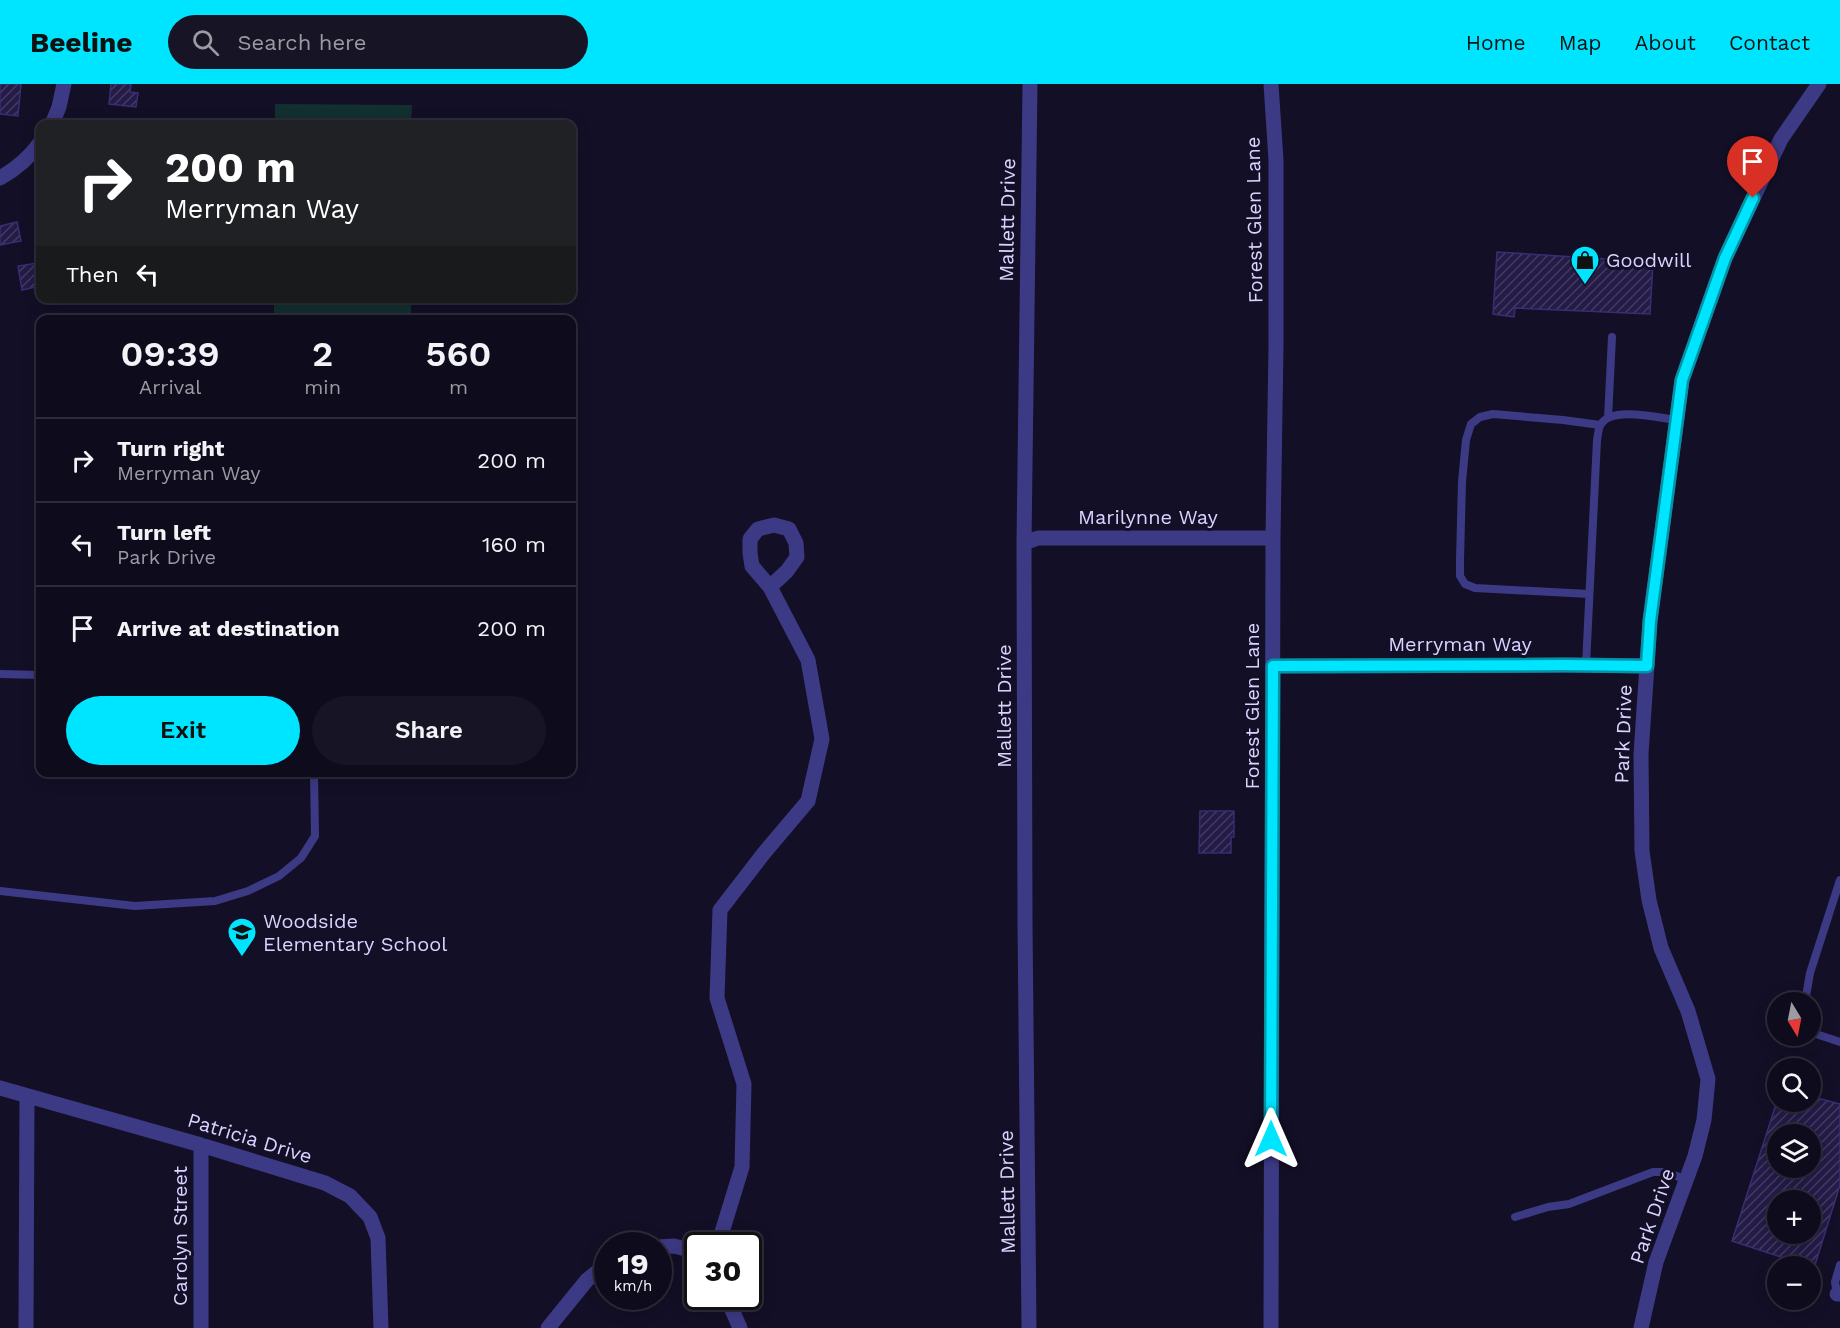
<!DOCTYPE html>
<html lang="en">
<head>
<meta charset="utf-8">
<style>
	body { margin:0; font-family:"Work Sans",sans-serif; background:#171425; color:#f1f3f6; height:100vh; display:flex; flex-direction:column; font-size:22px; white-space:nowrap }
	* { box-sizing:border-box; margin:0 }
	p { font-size:20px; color:#9b9ba3 }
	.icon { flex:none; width:33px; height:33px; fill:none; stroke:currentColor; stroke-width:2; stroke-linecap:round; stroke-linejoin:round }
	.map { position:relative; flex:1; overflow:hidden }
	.drawer { position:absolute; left:36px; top:231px; width:540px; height:462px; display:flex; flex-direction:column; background:#0e0b1c; border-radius:12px; box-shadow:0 3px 15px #0003,0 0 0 2px #2e2b3b }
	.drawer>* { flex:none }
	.top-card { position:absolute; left:36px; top:36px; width:540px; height:183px; border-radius:12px; box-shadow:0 3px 15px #0003,0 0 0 2px #2e2b3b; background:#202124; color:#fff; overflow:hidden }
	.needle { width:39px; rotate:170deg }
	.fabs { position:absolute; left:1767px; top:908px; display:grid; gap:12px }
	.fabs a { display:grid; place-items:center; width:54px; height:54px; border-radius:50%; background:#0e0b1c; box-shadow:0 3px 15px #0003,0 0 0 2px #2e2b3b; font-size:30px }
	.speed { position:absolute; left:594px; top:1148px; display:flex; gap:12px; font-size:30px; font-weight:700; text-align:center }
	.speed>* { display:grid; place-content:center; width:78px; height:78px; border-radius:50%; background:#0e0b1c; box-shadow:0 3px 15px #0003,0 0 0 2px #2e2b3b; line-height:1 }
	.speed small { font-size:15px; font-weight:400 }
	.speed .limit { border:3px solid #111; border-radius:9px; background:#fff; color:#111 }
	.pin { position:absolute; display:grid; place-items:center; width:51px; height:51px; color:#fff; margin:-62px -26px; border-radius:50% 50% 50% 0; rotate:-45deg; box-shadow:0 0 6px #0007 }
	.pin .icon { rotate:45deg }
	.me { position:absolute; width:66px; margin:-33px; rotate:0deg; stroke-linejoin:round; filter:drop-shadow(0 0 4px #0008) }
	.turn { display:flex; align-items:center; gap:21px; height:126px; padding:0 30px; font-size:27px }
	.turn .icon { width:78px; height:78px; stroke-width:2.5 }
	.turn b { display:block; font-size:42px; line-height:51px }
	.then { display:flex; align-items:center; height:57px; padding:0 30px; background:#0003; gap:12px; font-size:22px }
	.eta { display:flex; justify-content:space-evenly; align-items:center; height:102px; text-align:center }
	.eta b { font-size:36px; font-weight:600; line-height:42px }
	.button { display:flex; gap:12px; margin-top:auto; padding:12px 30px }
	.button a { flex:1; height:69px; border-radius:36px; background:#00e5ff; color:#111; font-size:24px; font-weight:600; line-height:69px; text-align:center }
	.button a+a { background:#171425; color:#f1f3f6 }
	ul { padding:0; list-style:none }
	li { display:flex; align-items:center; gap:18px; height:84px; padding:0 30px; border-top:2px solid #2e2b3b }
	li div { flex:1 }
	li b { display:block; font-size:22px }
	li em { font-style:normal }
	header { display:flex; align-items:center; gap:36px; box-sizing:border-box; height:84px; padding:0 30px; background:#00e5ff; color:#111 }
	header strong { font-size:28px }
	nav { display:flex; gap:33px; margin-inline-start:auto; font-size:21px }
	.search { width:420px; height:54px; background:#171425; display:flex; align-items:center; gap:15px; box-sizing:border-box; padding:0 21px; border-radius:33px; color:#9b9ba3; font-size:22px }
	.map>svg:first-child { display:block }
	.pitch { fill:#12302f }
	.building { fill:url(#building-hatch); stroke:#3b2d73; stroke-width:1.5; fill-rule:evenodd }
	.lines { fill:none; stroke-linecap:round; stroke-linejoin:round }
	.service { stroke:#3d3a85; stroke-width:8 }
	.minor { stroke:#3d3a85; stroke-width:15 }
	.route-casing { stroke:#0095a6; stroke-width:15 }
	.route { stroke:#00e5ff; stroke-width:10 }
	.labels { text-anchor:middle; stroke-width:6; stroke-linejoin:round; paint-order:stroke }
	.street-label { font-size:20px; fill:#d9d4ff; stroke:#130f26 }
	.poi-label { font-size:20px; fill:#d9d4ff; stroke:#130f26; text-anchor:start }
</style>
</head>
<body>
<header>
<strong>Beeline</strong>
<div class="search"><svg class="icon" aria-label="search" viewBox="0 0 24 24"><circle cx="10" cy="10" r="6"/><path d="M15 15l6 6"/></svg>Search here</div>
<nav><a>Home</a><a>Map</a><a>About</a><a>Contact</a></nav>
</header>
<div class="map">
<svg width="1840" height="1244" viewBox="0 0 1840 1244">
	<defs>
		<pattern id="building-hatch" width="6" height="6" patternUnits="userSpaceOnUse" patternTransform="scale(1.5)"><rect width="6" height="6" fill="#241b47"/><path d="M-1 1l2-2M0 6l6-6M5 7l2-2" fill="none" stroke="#433b63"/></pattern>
	</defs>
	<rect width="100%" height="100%" fill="#130f26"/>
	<!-- pitch -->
	<path class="pitch" d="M275,20L412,21L411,40H275Z
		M274,215H411V235H274Z"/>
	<!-- building -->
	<path class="building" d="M0,0H21L18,32L0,30Z
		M111,0H131L130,8L138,9L136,23L109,20Z
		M17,138L21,157L0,161V142Z
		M1497,168L1653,178L1650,230L1515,224L1514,233L1493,230Z
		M37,179L40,202L22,206L18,182Z
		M1200,727H1234V753H1231V769H1199Z
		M1810,1012L1840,1020V1101L1814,1184L1732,1157L1777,1017H1810ZM1778,1050H1810V1083H1778ZM1778,1116H1810V1149H1778Z"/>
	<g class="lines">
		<!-- service -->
		<path class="service" d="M1608,334L1612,253
			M1589,510L1475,504L1465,500L1460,492V476L1462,398L1466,356L1471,340L1480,333L1493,330L1563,336L1600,341
			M1586,581L1597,356C1598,352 1598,346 1600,342C1609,321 1659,334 1676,336
			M0,590L40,591
			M0,807L135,822L215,817L248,807L279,792L301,774L315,752L314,688
			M1805,918L1810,889L1840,796
			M1810,948L1840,958
			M1515,1133L1548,1123L1569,1120L1653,1088H1667L1686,1096
			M1837,1210L1835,1198L1840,1181"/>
		<!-- minor -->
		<path class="minor" d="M1271,0L1276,76V262L1273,454L1271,1244
			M52,40L59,23L64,0
			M0,94C16,85 29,74 40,59
			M1024,459L1038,454H1273
			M1273,582L1586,581L1647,582
			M0,1004L201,1061L325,1099L350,1112L370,1133L378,1154L381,1244
			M718,1161L742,1083L744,1000L717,914L720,826L764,769L808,717L822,655L808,576L770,503L752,482L750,469V455L758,445L774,441L789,445L796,459L797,473L787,487L770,503
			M658,1163L674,1162L698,1168
			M1837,1210H1840
			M726,1212L740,1244
			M26,1244L27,1012
			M201,1244V1061
			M548,1244L587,1196L608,1179
			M1029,1244L1025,838L1024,459L1030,0
			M1641,1244L1656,1178L1695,1072L1704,1036L1708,995L1688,927L1661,864L1649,816L1642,767L1641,670L1650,537L1682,296L1725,174L1781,55L1819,0"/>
	</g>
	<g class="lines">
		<!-- route casing -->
		<g class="route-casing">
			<path id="route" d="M1271,1055L1273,582L1564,581L1647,582L1650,537L1682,296L1725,174L1753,114"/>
		</g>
		<!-- route -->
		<use href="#route" class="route"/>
	</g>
	<!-- icons -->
	<defs>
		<g id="shop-pin" transform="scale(1.5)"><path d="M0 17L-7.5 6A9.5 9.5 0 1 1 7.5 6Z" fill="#00e5ff" stroke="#130f26"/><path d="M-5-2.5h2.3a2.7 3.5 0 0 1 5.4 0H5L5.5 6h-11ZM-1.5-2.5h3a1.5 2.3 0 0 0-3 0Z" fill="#111"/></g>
		<g id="school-pin" transform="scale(1.5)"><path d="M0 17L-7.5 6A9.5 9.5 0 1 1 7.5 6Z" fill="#00e5ff" stroke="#130f26"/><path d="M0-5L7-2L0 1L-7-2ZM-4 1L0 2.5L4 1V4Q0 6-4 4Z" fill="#111"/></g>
	</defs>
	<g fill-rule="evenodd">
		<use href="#shop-pin" x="1585" y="176"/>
		<use href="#school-pin" x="242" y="848"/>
	</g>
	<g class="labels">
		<!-- street labels -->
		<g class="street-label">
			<text transform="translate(1007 136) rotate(-89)" y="7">Mallett Drive</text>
			<text transform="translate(1254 136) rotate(-91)" y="7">Forest Glen Lane</text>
			<text x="1148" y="440">Marilynne Way</text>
			<text x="1460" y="567">Merryman Way</text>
			<text transform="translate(1004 622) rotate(-90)" y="7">Mallett Drive</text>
			<text transform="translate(1252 622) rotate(-90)" y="7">Forest Glen Lane</text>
			<text transform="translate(1623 650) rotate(-88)" y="7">Park Drive</text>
			<text transform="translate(250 1054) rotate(17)" y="7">Patricia Drive</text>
			<text transform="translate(1007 1108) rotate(-91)" y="7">Mallett Drive</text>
			<text transform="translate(1652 1132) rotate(-71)" y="7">Park Drive</text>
			<text transform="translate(180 1152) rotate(-90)" y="7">Carolyn Street</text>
		</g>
		<!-- poi labels -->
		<g class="poi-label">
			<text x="1606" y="183">Goodwill</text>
			<text x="263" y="844">Woodside<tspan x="263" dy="23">Elementary School</tspan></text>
		</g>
	</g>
</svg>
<div class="fabs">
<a><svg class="needle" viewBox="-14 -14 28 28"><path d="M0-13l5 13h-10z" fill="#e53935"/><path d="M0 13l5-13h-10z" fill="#9b9ba3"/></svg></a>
<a><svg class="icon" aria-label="search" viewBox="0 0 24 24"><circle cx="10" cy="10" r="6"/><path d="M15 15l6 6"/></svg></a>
<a><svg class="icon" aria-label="layers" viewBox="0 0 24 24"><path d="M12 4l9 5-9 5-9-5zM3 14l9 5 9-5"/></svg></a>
<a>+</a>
<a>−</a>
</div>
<div class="speed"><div>19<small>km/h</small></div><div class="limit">30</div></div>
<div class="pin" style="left:1753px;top:114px;background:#d93025"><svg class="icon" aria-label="arrive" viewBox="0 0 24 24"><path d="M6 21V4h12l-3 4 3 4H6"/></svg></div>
<svg class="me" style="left:1271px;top:1055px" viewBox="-20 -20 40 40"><path d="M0-17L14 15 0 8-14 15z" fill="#00e5ff" stroke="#fff" stroke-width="4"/></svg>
<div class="top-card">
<div class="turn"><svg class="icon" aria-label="right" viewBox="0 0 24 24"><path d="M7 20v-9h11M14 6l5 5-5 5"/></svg><div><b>200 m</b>Merryman Way</div></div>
<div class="then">Then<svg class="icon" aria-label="left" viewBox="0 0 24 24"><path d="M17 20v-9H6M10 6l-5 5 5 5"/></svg></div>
</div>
<section class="drawer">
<div class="eta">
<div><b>09:39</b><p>Arrival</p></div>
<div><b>2</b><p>min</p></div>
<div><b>560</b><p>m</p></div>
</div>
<ul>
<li><svg class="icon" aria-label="right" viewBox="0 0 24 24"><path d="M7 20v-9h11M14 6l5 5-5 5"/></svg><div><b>Turn right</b><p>Merryman Way</p></div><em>200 m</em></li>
<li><svg class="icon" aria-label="left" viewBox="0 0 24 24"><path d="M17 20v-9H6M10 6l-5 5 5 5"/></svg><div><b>Turn left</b><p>Park Drive</p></div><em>160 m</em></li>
<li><svg class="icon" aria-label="arrive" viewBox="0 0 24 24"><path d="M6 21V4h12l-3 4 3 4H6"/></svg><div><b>Arrive at destination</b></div><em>200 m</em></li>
</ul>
<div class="button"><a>Exit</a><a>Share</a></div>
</section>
</div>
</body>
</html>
